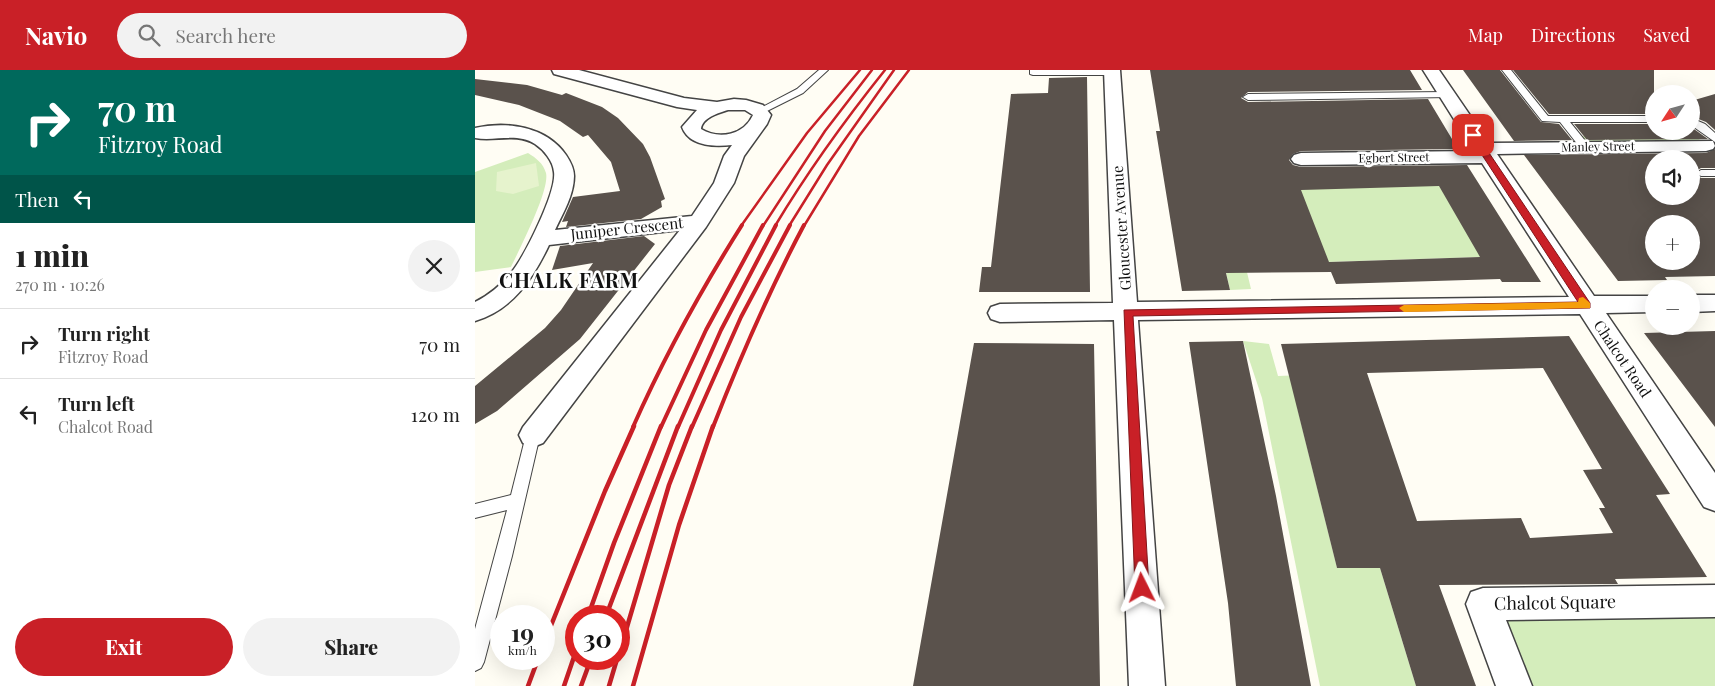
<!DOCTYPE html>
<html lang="en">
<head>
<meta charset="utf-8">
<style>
	body { margin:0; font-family:"Playfair Display",serif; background:#f2f2f2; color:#222; height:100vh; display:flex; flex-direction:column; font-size:19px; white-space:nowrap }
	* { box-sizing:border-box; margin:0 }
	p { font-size:16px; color:#767676 }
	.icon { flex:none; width:28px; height:28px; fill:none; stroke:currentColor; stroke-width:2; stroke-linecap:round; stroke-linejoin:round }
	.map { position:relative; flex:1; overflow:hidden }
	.panel { display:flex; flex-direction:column; background:#fff; width:475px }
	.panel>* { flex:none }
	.top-card { background:#00695c; color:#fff; overflow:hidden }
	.needle { width:32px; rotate:234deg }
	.tools { position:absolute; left:1170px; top:15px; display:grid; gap:10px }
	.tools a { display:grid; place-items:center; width:55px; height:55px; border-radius:50%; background:#fff; box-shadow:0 5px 20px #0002; font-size:25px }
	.speed { position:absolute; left:15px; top:535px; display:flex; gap:10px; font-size:25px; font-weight:700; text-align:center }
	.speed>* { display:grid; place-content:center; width:65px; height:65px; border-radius:50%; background:#fff; box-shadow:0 5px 20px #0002; line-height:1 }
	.speed small { font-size:12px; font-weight:400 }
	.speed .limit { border:8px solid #d22; background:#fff; color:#111 }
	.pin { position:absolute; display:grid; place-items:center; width:42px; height:42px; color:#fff; margin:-21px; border-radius:10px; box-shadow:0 2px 8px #0006 }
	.me { position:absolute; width:55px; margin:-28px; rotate:357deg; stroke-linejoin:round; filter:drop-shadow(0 0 4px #0008) }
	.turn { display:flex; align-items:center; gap:18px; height:105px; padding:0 15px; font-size:22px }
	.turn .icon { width:65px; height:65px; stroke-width:2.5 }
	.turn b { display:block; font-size:35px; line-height:42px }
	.then { display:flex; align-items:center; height:48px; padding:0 15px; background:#0003; gap:10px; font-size:19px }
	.round { display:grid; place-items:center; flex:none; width:52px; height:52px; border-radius:26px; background:#f2f2f2 }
	.headline { display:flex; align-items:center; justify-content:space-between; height:85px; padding:0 15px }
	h1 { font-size:30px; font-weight:800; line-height:38px }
	.button { display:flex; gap:10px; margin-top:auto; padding:10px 15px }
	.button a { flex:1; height:58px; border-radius:30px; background:#c92027; color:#fff; font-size:20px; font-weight:800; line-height:58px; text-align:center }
	.button a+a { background:#f2f2f2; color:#222 }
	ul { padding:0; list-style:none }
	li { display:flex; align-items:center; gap:15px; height:70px; padding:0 15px; border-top:1px solid #e0e0e0 }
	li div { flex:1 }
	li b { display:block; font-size:19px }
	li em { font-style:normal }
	header { display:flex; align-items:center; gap:30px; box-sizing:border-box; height:70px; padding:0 25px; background:#c92027; color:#fff }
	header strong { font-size:24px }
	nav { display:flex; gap:28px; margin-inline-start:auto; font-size:18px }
	.search { width:350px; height:45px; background:#f2f2f2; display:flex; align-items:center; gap:12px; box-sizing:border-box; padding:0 18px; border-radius:28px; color:#767676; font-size:19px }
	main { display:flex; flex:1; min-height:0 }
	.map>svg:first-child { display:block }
	.green { fill:#d4edbb }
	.pitch { fill:#e6f3cd }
	.building { fill:#5a524c; fill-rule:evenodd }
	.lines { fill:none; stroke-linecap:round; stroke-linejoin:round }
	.service-casing { stroke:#444; stroke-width:2 }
	.minor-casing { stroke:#444; stroke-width:3 }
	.service { fill:#fff; fill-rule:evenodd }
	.minor { fill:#fff; fill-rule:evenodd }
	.rail-far2 { stroke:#c92027; stroke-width:2.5 }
	.rail-far1 { stroke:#c92027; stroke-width:4 }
	.rail { stroke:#c92027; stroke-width:4.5 }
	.route { fill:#c92027; stroke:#831519 }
	.slow { fill:#f59e0b }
	.labels { text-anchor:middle; stroke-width:5; stroke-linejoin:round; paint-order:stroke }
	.far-street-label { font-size:12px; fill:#111; stroke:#fff }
	.street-label { font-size:15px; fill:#111; stroke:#fff }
	.near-street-label { font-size:18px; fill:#111; stroke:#fff }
	.district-label { font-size:20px; font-weight:bold; letter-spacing:1px; fill:#111; stroke:#fff }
</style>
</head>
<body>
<header>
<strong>Navio</strong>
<div class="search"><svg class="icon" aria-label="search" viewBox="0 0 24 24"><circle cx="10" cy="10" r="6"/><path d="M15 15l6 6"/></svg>Search here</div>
<nav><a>Map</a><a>Directions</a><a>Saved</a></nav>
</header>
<main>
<section class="panel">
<div class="top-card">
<div class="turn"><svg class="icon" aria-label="right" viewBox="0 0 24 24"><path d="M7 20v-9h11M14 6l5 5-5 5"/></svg><div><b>70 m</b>Fitzroy Road</div></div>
<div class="then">Then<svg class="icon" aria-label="left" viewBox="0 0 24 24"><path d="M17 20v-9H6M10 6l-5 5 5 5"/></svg></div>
</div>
<div class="headline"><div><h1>1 min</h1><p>270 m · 10:26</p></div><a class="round"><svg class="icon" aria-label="close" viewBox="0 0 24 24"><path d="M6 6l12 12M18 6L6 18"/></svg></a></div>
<ul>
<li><svg class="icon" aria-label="right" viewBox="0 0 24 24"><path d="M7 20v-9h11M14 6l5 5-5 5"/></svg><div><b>Turn right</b><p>Fitzroy Road</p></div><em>70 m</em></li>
<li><svg class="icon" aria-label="left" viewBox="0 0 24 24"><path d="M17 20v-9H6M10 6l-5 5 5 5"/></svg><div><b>Turn left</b><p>Chalcot Road</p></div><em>120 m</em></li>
</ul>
<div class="button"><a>Exit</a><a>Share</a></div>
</section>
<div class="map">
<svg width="1240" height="616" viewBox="0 0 1240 616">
	<rect width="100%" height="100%" fill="#fffdf4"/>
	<!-- green -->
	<path class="green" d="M719,60L826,120L955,100L1006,187L852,192L766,177L776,219L755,220Z
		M1220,65L1227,72L1112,73L1107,66Z
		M53,83C61,88 68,93 71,103C75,120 45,178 36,197L0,202V102Z
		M768,271L794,274L803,306L878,303L822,337L862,498H905L941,616H845L787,328Z
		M1240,545V616H1056L1029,549Z"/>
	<!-- pitch -->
	<path class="pitch" d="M61,93L64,116L38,124L21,121L22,102Z"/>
	<!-- building -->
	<path class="building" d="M675,0H935L947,20L773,22L766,28L773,32L953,29L983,79L826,81L818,84L814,90L818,95L826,97L992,95L1066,212H1027L1025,209L861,214L856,202L751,203L755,220L707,221L681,61H685ZM964,116L1005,187L854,192L826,120Z
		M988,0H1025L1066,52L1084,54L1097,70L1039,71Z
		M1038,0H1179V44H1074Z
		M612,7L615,222H504L507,197H516L536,24L573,23L574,8Z
		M0,9L52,15L87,25L91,23L127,37L143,48L168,74L175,87L190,129L186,131L187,137L166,149L91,157L93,151L87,152L98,127L145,121L136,92L113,65L108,67L85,51L44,35L0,25Z
		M1240,24V60L1231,52L1216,46V31Z
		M1099,54H1179V61H1216V57L1233,69L1112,70Z
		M1240,79V98H1226L1219,102L1226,108H1240V206L1190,207L1192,210L1143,211L1049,85L1231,83ZM1179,89H1216V126H1179ZM1179,154H1216V191H1179Z
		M169,166L180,174L105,269L22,341L0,354V316L70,258L86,240L118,193L77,200L85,176Z
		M1240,261V357L1169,263Z
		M1094,266L1195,424L1181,425L1232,507L1140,509L1143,514L964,515L1001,616H941L905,498H862L806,274ZM1068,298L1127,399L1108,400L1130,438H1124L1138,463L1055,468L1046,448L942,451L892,303Z
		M768,271L801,426L836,616H761L753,533L714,272Z
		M499,273L619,274L625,616H438Z"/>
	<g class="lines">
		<!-- service casing -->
		<g class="service-casing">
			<path id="service" d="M344,0H353L328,23L288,43L280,41L322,19Z
				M555,0H640L641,2L637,5H558L555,4Z
				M1027,0H1036L1073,46H1179V52H1095L1116,78L1107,80L1085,52L1067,51Z
				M972,22L977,25L975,27L773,30L768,27L773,24Z
				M1216,48L1230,54L1240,63V72L1216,55Z
				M1240,100V106H1226L1221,103L1226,100Z
				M58,359L63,361L65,365L37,486L9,592L6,598L0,601V559L32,440L0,448V434L36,425L51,365L53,361Z"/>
		</g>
		<!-- minor casing -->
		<g class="minor-casing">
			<path id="minor" d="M77,0H104L209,28L242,32L259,29L271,30L288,35L296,45L292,54L269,86L259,113L231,157L68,373L58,377L48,373L44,365L48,357L205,160L74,175C58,209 37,240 0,251V232C14,225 26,215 36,203C49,187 82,122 79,102C78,91 69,80 60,74C41,62 20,72 0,68V58C32,51 71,56 91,85C95,91 99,98 99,106C99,125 88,143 80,160L217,146L239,113L249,86L257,75C239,77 214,76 207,57L222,40L202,37L79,4ZM253,40H270L278,45C269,65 244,70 226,59C227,48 243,43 253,40Z
				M629,0H645L662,232L1094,227L1007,93L826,95L819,93L816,89L819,85L826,83L999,81L948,0H964L1014,73L1238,71L1240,76L1238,79L1231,81L1022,84L1119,226H1179V242L1131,243L1240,403V441L1229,437L1105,244L663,250L690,616H654L639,250L525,252L516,249L513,243L516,237L525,234L638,233Z
				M1216,225H1240V241L1216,242Z
				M1240,515V547L1031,550L1057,616H1021L991,534L996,522L1008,518Z"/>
		</g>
		<!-- service -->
		<use href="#service" class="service"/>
		<!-- minor -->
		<use href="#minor" class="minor"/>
		<!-- rail-far2 -->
		<path class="rail-far2" d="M266,156L332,63L385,0
			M288,156L350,61L397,0
			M300,156C333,101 370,50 410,0
			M314,156L352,95L419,0
			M329,156L384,66L434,0"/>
		<!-- rail-far1 -->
		<path class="rail-far1" d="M158,357C189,287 226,220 267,155
			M186,357L231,260L288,155
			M203,357L246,260L301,155
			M217,357L266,247L315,155
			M238,357C265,288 294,221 329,155"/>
		<!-- rail -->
		<path class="rail" d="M113,546L139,473L186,356
			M131,546L203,356
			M69,573L130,421L159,356
			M144,584L194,415L217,356
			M53,616L63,589
			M89,616L101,581
			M106,616L116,589
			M134,616L142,589
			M158,616L204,455L238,356"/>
	</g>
	<!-- route -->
	<path class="route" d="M995,64L1002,65L1115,233V238L658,246L674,518L672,522L667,525L662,522L660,518L649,240L1103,232L994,65Z"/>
	<!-- slow -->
	<path class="slow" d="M1108,227L1115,233V238L929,242L924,238L929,235L1103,232L1104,228Z"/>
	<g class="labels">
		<!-- far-street labels -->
		<g class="far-street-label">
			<text transform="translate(1123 77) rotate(-1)" y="4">Manley Street</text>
			<text transform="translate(919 88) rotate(-1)" y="4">Egbert Street</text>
		</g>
		<!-- street labels -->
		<g class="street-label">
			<text transform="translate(647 158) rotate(-94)" y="5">Gloucester Avenue</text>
			<text transform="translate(152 159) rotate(-6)" y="5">Juniper Crescent</text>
			<text transform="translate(1147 289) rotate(56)" y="5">Chalcot Road</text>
		</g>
		<!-- near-street labels -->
		<g class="near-street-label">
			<text transform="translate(1080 533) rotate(-1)" y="6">Chalcot Square</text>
		</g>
		<!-- district labels -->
		<g class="district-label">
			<text x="94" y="218">CHALK FARM</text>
		</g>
	</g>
</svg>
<div class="tools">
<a><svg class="needle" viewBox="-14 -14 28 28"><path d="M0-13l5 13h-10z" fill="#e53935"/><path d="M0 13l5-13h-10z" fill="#767676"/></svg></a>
<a><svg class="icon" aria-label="sound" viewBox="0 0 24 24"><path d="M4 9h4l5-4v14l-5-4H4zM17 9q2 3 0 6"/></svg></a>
<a>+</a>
<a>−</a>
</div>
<div class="speed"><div>19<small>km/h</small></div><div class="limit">30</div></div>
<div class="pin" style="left:998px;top:65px;background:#d93025"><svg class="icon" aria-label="arrive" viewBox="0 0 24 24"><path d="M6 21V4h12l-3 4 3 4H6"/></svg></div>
<svg class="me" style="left:667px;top:518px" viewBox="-20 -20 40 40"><path d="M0-17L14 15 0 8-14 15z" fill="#c92027" stroke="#fff" stroke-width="4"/></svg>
</div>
</main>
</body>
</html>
